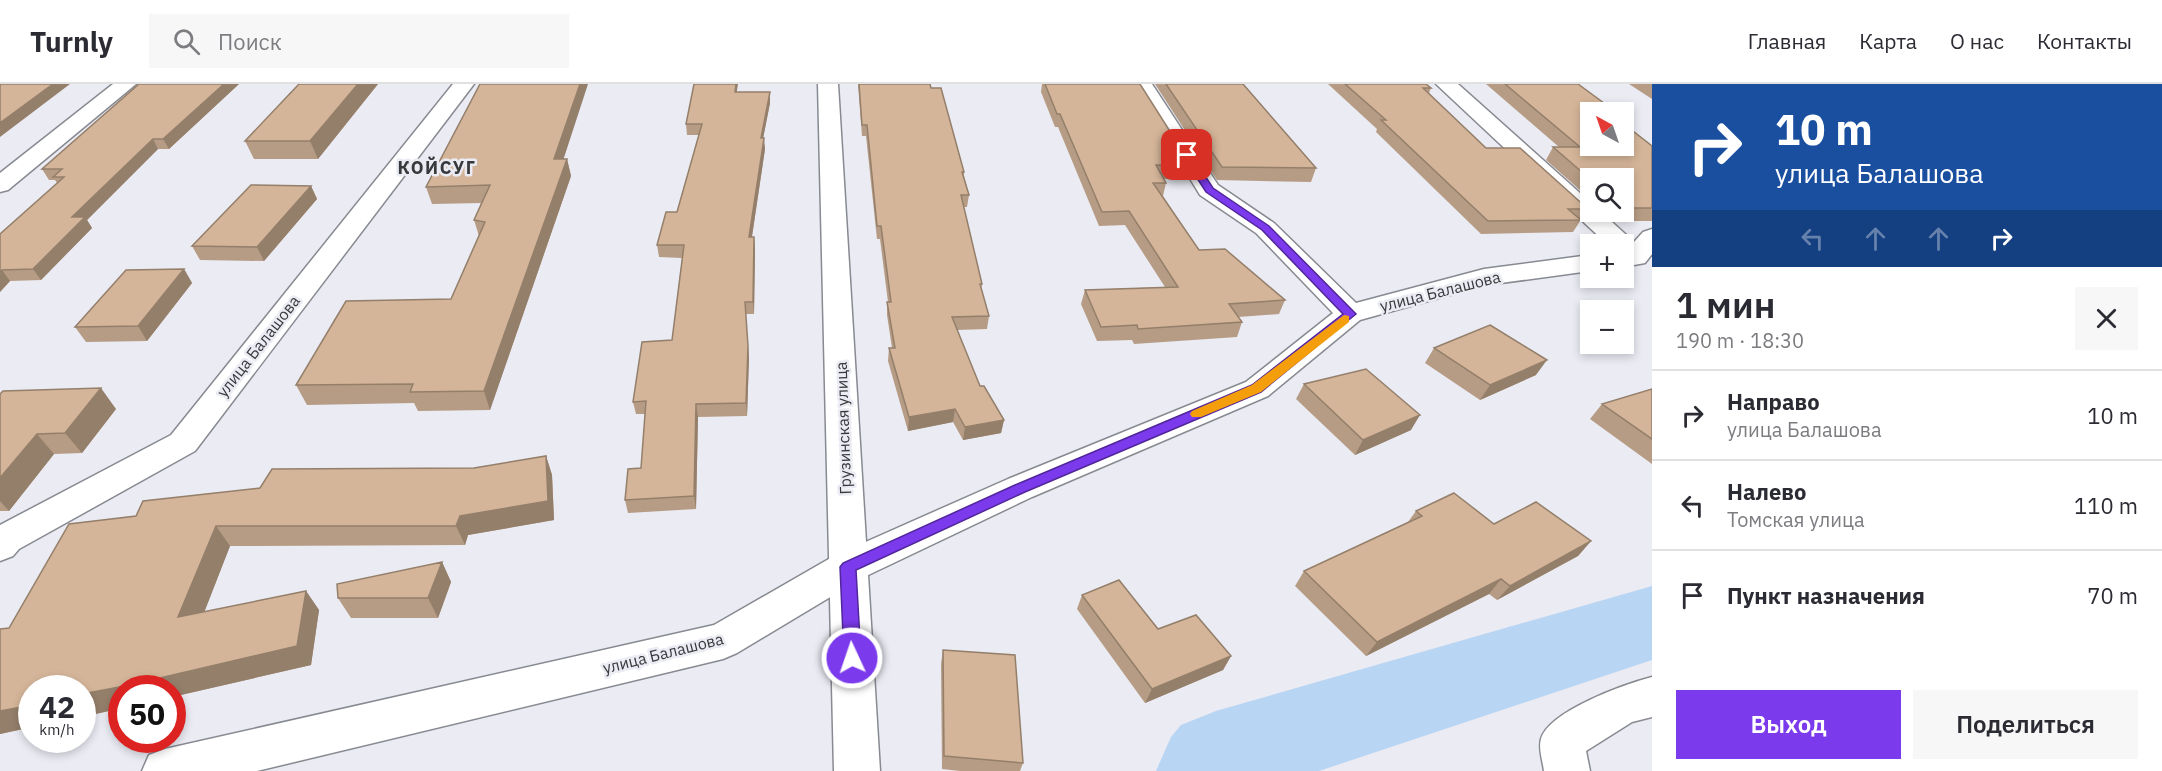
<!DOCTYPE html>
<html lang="ru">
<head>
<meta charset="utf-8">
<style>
	body { margin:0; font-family:"IBM Plex Sans",sans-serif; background:#f7f7f7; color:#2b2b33; height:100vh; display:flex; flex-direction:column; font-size:22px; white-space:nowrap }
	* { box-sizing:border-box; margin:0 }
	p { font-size:20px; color:#7c7c81 }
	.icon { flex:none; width:33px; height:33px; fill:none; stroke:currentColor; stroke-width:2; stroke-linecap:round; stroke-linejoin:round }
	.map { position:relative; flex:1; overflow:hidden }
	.drawer { display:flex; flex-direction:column; background:#fff; width:510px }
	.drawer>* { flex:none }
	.top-card { background:#1a4fa0; color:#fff; overflow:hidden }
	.needle { width:39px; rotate:320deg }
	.buttons { position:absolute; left:1580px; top:18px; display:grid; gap:12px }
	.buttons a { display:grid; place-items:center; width:54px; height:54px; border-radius:0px; background:#fff; box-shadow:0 3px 9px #0003; font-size:30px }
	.speed { position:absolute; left:18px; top:591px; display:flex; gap:12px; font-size:30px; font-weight:700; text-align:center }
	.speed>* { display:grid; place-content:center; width:78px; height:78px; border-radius:50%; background:#fff; box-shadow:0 3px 9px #0003; line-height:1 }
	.speed small { font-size:15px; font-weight:400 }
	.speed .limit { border:9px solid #d22; background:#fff; color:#111 }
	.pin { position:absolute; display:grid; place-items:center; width:51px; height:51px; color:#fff; margin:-26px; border-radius:12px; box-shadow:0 3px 9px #0006 }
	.me { position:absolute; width:66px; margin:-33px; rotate:357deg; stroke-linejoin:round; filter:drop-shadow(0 0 4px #0008) }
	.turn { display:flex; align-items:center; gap:21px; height:126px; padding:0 24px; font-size:27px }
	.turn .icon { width:78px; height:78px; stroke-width:2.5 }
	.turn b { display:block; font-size:42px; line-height:51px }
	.lanes { display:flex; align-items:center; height:57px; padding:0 24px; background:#0003; justify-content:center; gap:30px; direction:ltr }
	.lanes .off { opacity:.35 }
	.round { display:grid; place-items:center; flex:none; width:63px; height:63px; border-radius:0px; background:#f7f7f7 }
	.summary { display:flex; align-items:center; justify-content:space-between; height:102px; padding:0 24px }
	h1 { font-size:36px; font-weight:600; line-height:45px }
	.button { display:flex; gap:12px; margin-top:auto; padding:12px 24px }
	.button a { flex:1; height:69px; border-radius:0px; background:#7c3aed; color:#fff; font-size:24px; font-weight:600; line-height:69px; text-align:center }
	.button a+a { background:#f7f7f7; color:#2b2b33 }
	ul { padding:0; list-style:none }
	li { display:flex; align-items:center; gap:18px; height:90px; padding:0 24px; border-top:2px solid #e1e1e2 }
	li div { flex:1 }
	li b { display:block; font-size:22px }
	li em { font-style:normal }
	header { display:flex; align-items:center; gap:36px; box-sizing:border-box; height:84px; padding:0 30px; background:#fff; border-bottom:2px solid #e1e1e2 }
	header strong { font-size:28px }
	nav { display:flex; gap:33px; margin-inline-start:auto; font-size:21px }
	.search { width:420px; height:54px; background:#f7f7f7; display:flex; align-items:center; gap:15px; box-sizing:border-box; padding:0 21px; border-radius:0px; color:#7c7c81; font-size:22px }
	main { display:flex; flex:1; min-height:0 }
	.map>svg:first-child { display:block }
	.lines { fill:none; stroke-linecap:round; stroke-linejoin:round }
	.river { fill:#b8d5f3; fill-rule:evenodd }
	.street-casing { stroke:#888a91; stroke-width:3 }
	.secondary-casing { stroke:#888a91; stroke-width:3 }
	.street { fill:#fff; fill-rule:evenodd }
	.secondary { fill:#fff; fill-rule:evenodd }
	.wall { fill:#b69c84 }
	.shaded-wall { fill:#947f6b }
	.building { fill:#d4b599; stroke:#947f6b; stroke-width:1.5 }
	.route { fill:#7c3aed; stroke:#51269a; stroke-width:1.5 }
	.slow { fill:#f59e0b }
	.labels { text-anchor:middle; stroke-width:5; stroke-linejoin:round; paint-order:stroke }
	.street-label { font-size:16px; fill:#38393b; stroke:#eaebf3 }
	.far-district-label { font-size:18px; font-weight:bold; letter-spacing:1.5px; fill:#38393b; stroke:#eaebf3 }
</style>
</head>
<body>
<header>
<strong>Turnly</strong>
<div class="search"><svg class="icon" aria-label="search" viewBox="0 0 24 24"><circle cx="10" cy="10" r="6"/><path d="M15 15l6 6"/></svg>Поиск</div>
<nav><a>Главная</a><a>Карта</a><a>О нас</a><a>Контакты</a></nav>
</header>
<main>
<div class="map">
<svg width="1652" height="687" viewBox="0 0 1652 687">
	<rect width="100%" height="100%" fill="#eaebf3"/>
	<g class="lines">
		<!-- river -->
		<path class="river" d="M1652,502V576L1319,687H1156L1171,653L1181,641L1216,627Z"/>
		<!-- street casing -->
		<g class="street-casing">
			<path id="street" d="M453,0H474L195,367L19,465L13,472L0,477V441L171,351Z
				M1132,0H1152L1218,101L1274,139L1356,219L1484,185L1590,171V187L1486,201L1360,236L1268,312L1032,413L862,494L737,569L723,575L257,687H142L149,671L165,665L714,541L834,472L1008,395L1246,298L1333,229L1256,149L1200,111Z
				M1436,0H1458L1590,118V128H1601L1634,158L1643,148L1652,145V170L1645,179L1623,183V160H1607Z
				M1652,593V633L1632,638L1586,667L1590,687H1544C1543,678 1538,664 1541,655C1549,627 1625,600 1652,593Z"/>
		</g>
		<!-- secondary casing -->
		<g class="secondary-casing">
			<path id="secondary" d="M113,0H136L8,106L0,108V89Z
				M818,0H838L880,687H834Z"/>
		</g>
		<!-- street -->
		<use href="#street" class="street"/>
		<!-- secondary -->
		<use href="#secondary" class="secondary"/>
	</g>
	<!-- wall -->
	<path class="wall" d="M139,0H239L169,65H158L87,136L92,144L41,196L10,197L0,208V150L57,99L55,96H49L42,85Z
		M299,0H378L318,75H254L245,57Z
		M858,0H930L964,88V92L969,111L967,123H964L982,200L981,205L989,232L987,245L957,246L980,302L1004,336L1001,349L963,356L953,338L908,347L888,277L889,264H892L887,231V218H888L880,155H877L866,52H862Z
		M1042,0H1140L1192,82L1188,95H1164L1166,99L1163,112L1199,166L1285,216L1279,230L1238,233L1242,238L1237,253L1134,260L1132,256L1097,257L1081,220L1085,206L1165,203L1125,141L1099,142L1058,43H1055L1041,8Z
		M1155,0H1243L1316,84L1311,98L1217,96Z
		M1328,0H1426L1431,4L1429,9L1486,64L1588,125L1573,148L1481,150L1376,48L1377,45Z
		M1486,0H1578L1631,40L1628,43L1652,62V137H1615L1604,128H1623V94H1590V115L1546,76L1553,63H1559Z
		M1629,0H1652V15Z
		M737,8L770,19L763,54L765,65L752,153H754L755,165L754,230H745L749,274L747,332L698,333L696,425L628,429L625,416L641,384L645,330H636L633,318L672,256L682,174L659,173L657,161L677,128L699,51H687L686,40Z
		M563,75H567L571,92L490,326L418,327L414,319L307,321L296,301L451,215L479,152L474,136L481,119L432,120L426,103Z
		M311,102L317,115L264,177L200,176L192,162Z
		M184,185L192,199L147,257L86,258L75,243Z
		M1434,264L1536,291L1480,316L1425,279Z
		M1304,300L1411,346L1355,371L1296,315Z
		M1652,305V380L1590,335L1602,320Z
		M0,310L116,325L82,369L54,370L9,427H0Z
		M546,372L552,391L554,436L468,451L465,461L230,462L204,528L306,507L319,526L311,581L172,613V604H122V624L82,633V604H32V643L0,650V545L9,544L136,432L474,384Z
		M1416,427L1494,440L1591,457L1578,472L1497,516L1489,510L1366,572L1295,502L1304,487L1408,438Z
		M442,478L451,498L438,534H351L338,514Z
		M1082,511L1158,545L1231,572L1223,586L1145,619L1077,525Z
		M943,566L1023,679L1020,687H960L942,685L941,580Z"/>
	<!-- shaded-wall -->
	<path class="shaded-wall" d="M53,0H70L0,53V39Z
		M224,0H239L169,65L163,55Z
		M358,0H378L318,75L310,57Z
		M580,0H588L558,92L554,75Z
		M736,0H738L735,19V8Z
		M770,8V19L761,65V54Z
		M764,54L765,65L750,165L749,153Z
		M153,55L158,65L87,136L92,144L41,196L33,185L72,133Z
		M567,75L571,92L490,326L484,307Z
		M311,102L317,115L264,177L257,163Z
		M754,153L755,165L754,230L753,218Z
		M184,185L192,199L147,257L138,242Z
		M2,186L10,197L0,208V188Z
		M748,262L749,274L747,332L746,319Z
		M1547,276L1536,291L1480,316L1490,301Z
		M101,304L116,325L82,369L65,349Z
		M696,320L698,333L696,425L694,412Z
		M955,325L953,338L908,347L909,333Z
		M1420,331L1411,346L1355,371L1363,356Z
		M1004,336L1001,349L963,356L965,343Z
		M37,350L54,370L9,427L0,417V394Z
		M546,372L552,391L554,436L468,451L465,461L456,442L460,432Z
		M216,442L230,462L195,552L178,533Z
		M1591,457L1578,472L1497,516L1510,502Z
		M442,478L451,498L438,534L428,514Z
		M1501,495L1489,510L1366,572L1377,558Z
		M306,507L319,526L311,581L172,613V604H122V624L82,633V610Z
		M1231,572L1223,586L1145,619L1152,605Z
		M32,621V643L0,650V627Z"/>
	<!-- building -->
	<path class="building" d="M0,0H53L0,39Z
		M139,0H224L163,55H153L72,133H85L33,185L2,186L0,188V150L64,93H53L62,85H42Z
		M299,0H358L310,57H245Z
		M480,0H580L554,75H567L484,307L410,308L413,300L296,301L346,217L451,215L485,138L474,136L490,101L426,103Z
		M694,0H736L735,8H770L761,54H764L749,153H754L753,218H745L748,262L746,319L696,320L694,412L625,416L628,385L641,384L646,317L633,318L642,258L672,256L684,161H657L666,128H677L702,40H686Z
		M859,0H930L931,4H941L964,88H962L969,111H961L982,200H980L989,232L952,233L980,302H984L1004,336L965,343L955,325L909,333L889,264H895L887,218H891L881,142H877L867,41H862Z
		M1045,0H1140L1192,82L1156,81L1166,99H1153L1199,166L1225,165L1285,216L1229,220L1242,238L1138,245L1137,241L1101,243L1085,206L1178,203L1129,127L1102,128L1060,30H1057Z
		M1166,0H1243L1316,84L1222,83Z
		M1345,0H1426L1431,4H1423L1486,64H1520L1588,125H1568L1581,136L1488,137L1381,36H1386Z
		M1505,0H1578L1616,28H1590V62H1623V34L1631,40H1624L1652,62V124H1624L1623,94L1590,95L1553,63H1580Z
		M251,101L311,102L257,163L192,162Z
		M184,185L138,242L75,243L126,186Z
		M1490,241L1547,276L1490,301L1434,264Z
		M1366,285L1420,331L1363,356L1304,300Z
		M101,304L65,349L37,350L0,394V310L3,307Z
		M1652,305V355L1602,320Z
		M546,372L548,417L460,432L456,442H216L178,533L306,507L297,562L130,601L82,610V604H32V621L0,627V545L9,544L69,440L136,432L143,417L260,404L272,385L474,384Z
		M1454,409L1494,440L1536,418L1591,457L1510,502L1501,495L1377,558L1304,487L1422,432L1416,427Z
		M442,478L428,514H338L337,500Z
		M1119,496L1158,545L1196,531L1231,572L1152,605L1082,511Z
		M943,566L1015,571L1023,679L944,672Z"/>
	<!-- route -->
	<path class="route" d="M1184,69H1190L1213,104L1269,142L1356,230L1261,308L1025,408L856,486L861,574L858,579L852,581L846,579L844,574L840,483L843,479L1015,401L1252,301L1343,230L1262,146L1206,108L1182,71Z"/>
	<!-- slow -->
	<path class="slow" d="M1344,231L1349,232V238L1261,308L1201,333H1192L1190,330L1192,327L1252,301Z"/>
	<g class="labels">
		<!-- street labels -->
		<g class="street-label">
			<text transform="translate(1440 207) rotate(-14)" y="6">улица Балашова</text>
			<text transform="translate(258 262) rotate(-52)" y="6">улица Балашова</text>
			<text transform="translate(843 344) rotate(-92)" y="6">Грузинская улица</text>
			<text transform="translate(663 569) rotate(-14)" y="6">улица Балашова</text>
		</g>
		<!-- far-district labels -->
		<g class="far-district-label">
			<text x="437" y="90">КОЙСУГ</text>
		</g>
	</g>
</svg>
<div class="buttons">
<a><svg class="needle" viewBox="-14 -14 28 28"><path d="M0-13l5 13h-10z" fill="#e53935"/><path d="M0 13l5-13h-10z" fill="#7c7c81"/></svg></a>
<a><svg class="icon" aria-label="search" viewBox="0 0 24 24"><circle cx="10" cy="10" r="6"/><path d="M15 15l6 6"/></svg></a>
<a>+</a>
<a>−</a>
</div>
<div class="speed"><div>42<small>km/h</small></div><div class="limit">50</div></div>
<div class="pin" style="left:1187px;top:71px;background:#d93025"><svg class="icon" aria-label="arrive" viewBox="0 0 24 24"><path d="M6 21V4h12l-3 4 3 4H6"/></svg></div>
<svg class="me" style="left:852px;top:574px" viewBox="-20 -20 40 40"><circle r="17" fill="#7c3aed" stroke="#fff" stroke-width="3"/><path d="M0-11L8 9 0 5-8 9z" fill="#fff"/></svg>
</div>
<section class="drawer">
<div class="top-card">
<div class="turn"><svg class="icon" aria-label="right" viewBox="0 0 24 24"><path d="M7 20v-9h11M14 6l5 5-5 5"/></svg><div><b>10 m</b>улица Балашова</div></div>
<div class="lanes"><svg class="icon off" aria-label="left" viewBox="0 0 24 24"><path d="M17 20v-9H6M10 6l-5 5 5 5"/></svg><svg class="icon off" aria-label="ahead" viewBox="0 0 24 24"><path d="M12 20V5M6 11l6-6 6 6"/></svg><svg class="icon off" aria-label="ahead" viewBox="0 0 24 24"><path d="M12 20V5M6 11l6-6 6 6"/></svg><svg class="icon" aria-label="right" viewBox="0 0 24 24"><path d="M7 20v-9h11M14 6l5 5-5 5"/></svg></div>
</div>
<div class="summary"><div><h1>1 мин</h1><p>190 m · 18:30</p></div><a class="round"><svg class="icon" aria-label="close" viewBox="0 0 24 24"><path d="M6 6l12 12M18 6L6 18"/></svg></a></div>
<ul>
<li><svg class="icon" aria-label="right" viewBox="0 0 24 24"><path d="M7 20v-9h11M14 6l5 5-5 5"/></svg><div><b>Направо</b><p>улица Балашова</p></div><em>10 m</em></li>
<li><svg class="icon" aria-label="left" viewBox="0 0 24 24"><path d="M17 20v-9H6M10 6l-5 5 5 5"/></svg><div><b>Налево</b><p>Томская улица</p></div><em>110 m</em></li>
<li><svg class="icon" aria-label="arrive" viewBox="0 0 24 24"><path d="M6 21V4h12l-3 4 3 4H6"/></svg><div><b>Пункт назначения</b></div><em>70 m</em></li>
</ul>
<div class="button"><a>Выход</a><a>Поделиться</a></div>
</section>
</main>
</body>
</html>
